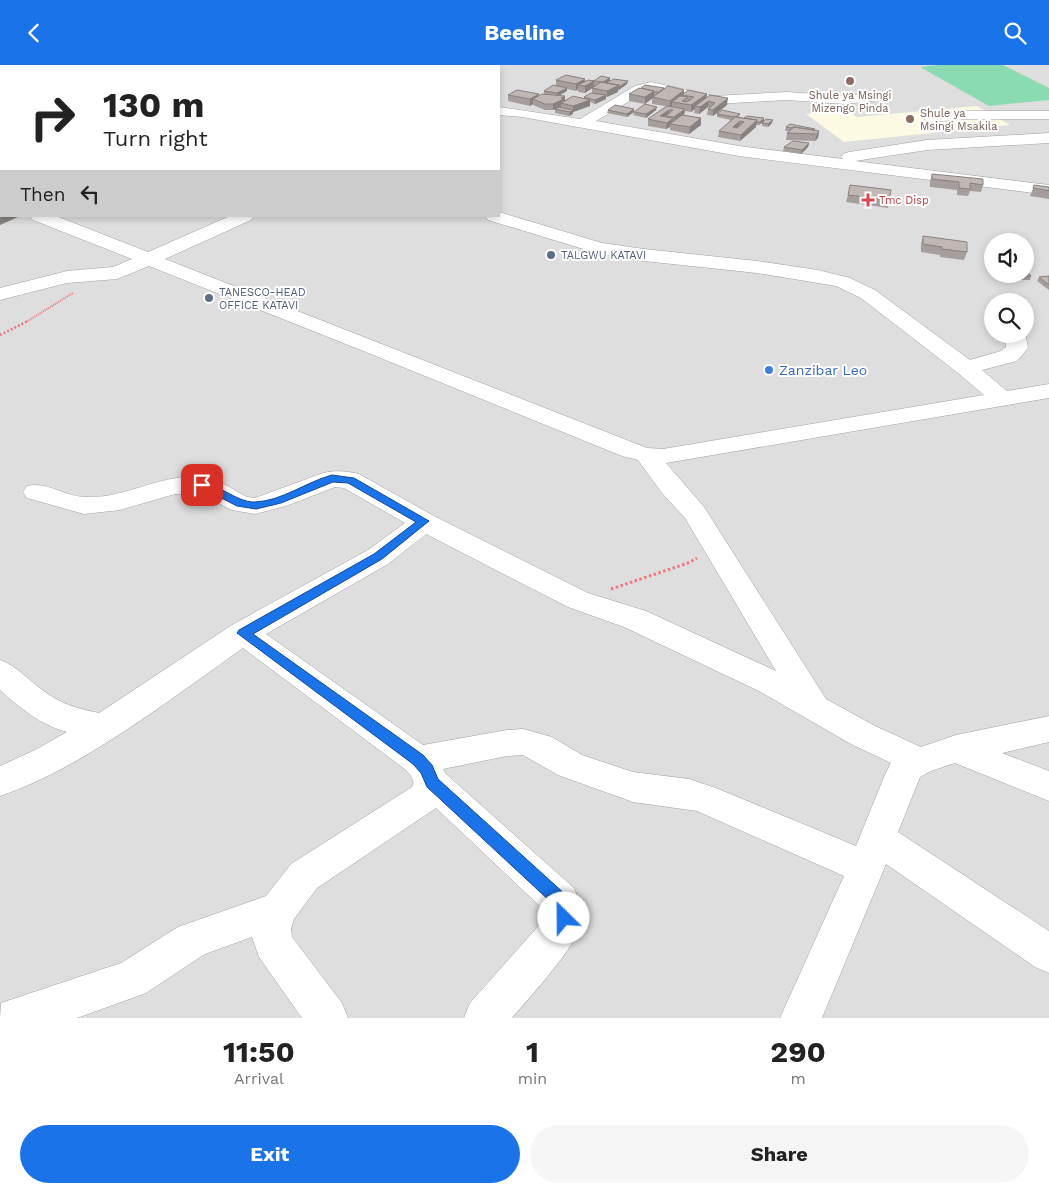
<!DOCTYPE html>
<html lang="en">
<head>
<meta charset="utf-8">
<style>
	body { margin:0; font-family:"Work Sans",sans-serif; background:#f6f6f6; color:#222; height:100vh; display:flex; flex-direction:column; font-size:19px; white-space:nowrap }
	* { box-sizing:border-box; margin:0 }
	p { font-size:16px; color:#767676 }
	.icon { flex:none; width:28px; height:28px; fill:none; stroke:currentColor; stroke-width:2; stroke-linecap:round; stroke-linejoin:round }
	.map { position:relative; height:953px; overflow:hidden }
	.side { display:flex; flex-direction:column; background:#fff; flex:1 }
	.side>* { flex:none }
	.hud { position:absolute; left:0px; top:0px; width:500px; height:152px; box-shadow:0 2px 8px #0003; background:#fff; color:#222; overflow:hidden }
	.tools { position:absolute; left:984px; top:168px; display:grid; gap:10px }
	.tools a { display:grid; place-items:center; width:50px; height:50px; border-radius:50%; background:#fff; box-shadow:0 2px 8px #0003; font-size:25px }
	.pin { position:absolute; display:grid; place-items:center; width:42px; height:42px; color:#fff; margin:-21px; border-radius:10px; box-shadow:0 2px 8px #0006 }
	.me { position:absolute; width:55px; margin:-28px; rotate:337deg; stroke-linejoin:round; filter:drop-shadow(0 0 4px #0008) }
	.turn { display:flex; align-items:center; gap:18px; height:105px; padding:0 20px; font-size:22px }
	.turn .icon { width:65px; height:65px; stroke-width:2.5 }
	.turn b { display:block; font-size:35px; line-height:42px }
	.then { display:flex; align-items:center; height:48px; padding:0 20px; background:#0003; gap:10px; font-size:19px }
	.eta { display:flex; justify-content:space-evenly; align-items:center; height:85px; text-align:center }
	.eta b { font-size:30px; font-weight:700; line-height:35px }
	.primary-button { display:flex; gap:10px; margin-top:auto; padding:10px 20px }
	.primary-button a { flex:1; height:58px; border-radius:30px; background:#1a73e8; color:#fff; font-size:20px; font-weight:700; line-height:58px; text-align:center }
	.primary-button a+a { background:#f6f6f6; color:#222 }
	header { display:flex; justify-content:space-between; align-items:center; height:65px; padding:0 20px; background:#1a73e8; color:#fff; font-size:22px; font-weight:700 }
	.map>svg:first-child { display:block }
	.residential { fill:#dfdede; fill-rule:evenodd }
	.education { fill:#fdfae4 }
	.pitch { fill:#8bdbb2 }
	.lines { fill:none; stroke-linecap:round; stroke-linejoin:round }
	.minor-casing { stroke:#a2a2a2; stroke-width:1 }
	.path-far2 { stroke:#f2777b; stroke-width:2; stroke-dasharray:1 1; stroke-linecap:butt }
	.path-far1 { stroke:#f2777b; stroke-width:2.5; stroke-dasharray:2 2; stroke-linecap:butt }
	.path { stroke:#f2777b; stroke-width:3; stroke-dasharray:2.5 2.5; stroke-linecap:butt }
	.minor { fill:#fff; fill-rule:evenodd }
	.wall { fill:#a69e9c; fill-rule:evenodd }
	.shaded-wall { fill:#87817f }
	.building { fill:#c1b8b5; stroke:#87817f; fill-rule:evenodd }
	.route { fill:#1a73e8; stroke:#114b97 }
	.education-dot { fill:#8d6e63; stroke:#fff; stroke-width:2 }
	.health-dot { fill:#e0444e; stroke:#fff; stroke-width:2 }
	.service-dot { fill:#5c6f8a; stroke:#fff; stroke-width:2 }
	.shop-dot { fill:#3f7fe0; stroke:#fff; stroke-width:2 }
	.labels { text-anchor:middle; stroke-width:4; stroke-linejoin:round; paint-order:stroke }
	.far-education-label { font-size:11px; fill:#785e54; stroke:#fff }
	.far-health-label { font-size:11px; fill:#be3a42; stroke:#fff; text-anchor:start }
	.far-service-label { font-size:11px; fill:#4e5e75; stroke:#fff; text-anchor:start }
	.shop-label { font-size:14px; fill:#366cbe; stroke:#fff; text-anchor:start }
</style>
</head>
<body>
<header><svg class="icon" aria-label="back" viewBox="0 0 24 24"><path d="M15 5l-7 7 7 7"/></svg>Beeline<svg class="icon" aria-label="search" viewBox="0 0 24 24"><circle cx="10" cy="10" r="6"/><path d="M15 15l6 6"/></svg></header>
<div class="map">
<svg width="1049" height="953" viewBox="0 0 1049 953">
	<rect width="100%" height="100%" fill="#f1ede8"/>
	<!-- residential -->
	<path class="residential" d="M0,0H1049V953H0ZM1,1H499V151H1ZM992,176H1025V209H992ZM992,236H1025V269H992Z"/>
	<!-- education -->
	<path class="education" d="M977,41L1010,60L844,77L806,49L847,45L857,52Z"/>
	<!-- pitch -->
	<path class="pitch" d="M938,0H1003L1049,23V35L989,41L920,2Z"/>
	<g class="lines">
		<!-- minor casing -->
		<g class="minor-casing">
			<path id="minor" d="M0,4H1V12H0Z
				M651,17L714,31L787,27L845,31L881,27L888,31L881,35L845,39L787,35L714,39L651,25L645,27L596,56L739,81L843,94L841,92L843,89L849,87L927,75L1049,68V78L927,85L855,96L1049,120V130L739,91L522,52L499,50V42L580,54L635,21Z
				M968,46H1049V54H968L931,57L926,56L924,53L926,50L931,49Z
				M0,130H1V141H0Z
				M499,147L602,178L644,184L757,196L818,205L850,213L875,225L970,295L1001,286L1006,282L1005,269L1025,268L1028,283L1017,296L982,305L1007,326L1049,319V333L666,398L704,442L826,634L875,661L921,682L956,670L1049,651V677L1002,688L1049,706V736L955,698L931,706L920,712L898,767L1049,866V908L1035,902L886,799L822,953H780L844,811L697,746L633,737L558,710L523,690L507,691L443,704L446,709L574,823C577,831 583,842 583,852C583,875 528,934 512,953H464L470,938L543,856L545,853L543,844L436,743L317,823L294,854L291,864L292,872L342,938L348,953H302L259,892L252,872L205,889L146,928L77,953H0L1,938L121,898L178,862L266,831L291,799L412,722C416,715 410,710 406,705L243,583C170,634 83,703 0,731V701L35,685L67,667C41,660 20,643 0,625V595C17,601 27,614 41,624C61,639 75,643 99,648L232,560L368,485L405,458L344,423L335,422L286,441L255,449L232,445L198,428L175,429L120,445L84,449L27,433L23,427L27,421C47,416 65,432 86,432C126,434 161,408 202,412C217,413 233,425 247,432L255,433L323,408C335,405 347,406 359,409L434,451L588,528L646,546L776,606L685,453L662,428L638,395L622,391L366,287L149,201L117,214L67,218L0,235V223L67,206L113,202L132,194L33,155L30,151H56L148,187L230,151H254L251,155L165,194L647,383L663,384L984,330L958,308L861,233L836,221L757,208L644,196L600,189L488,155L485,151H499ZM426,469L568,542L624,562L759,626L851,679L891,698L884,712L856,781L716,723L689,714L633,707L582,690L552,672L523,664L507,665L423,680L266,569L388,499Z"/>
		</g>
		<!-- path-far2 -->
		<path class="path-far2" d="M26,257L73,228"/>
		<!-- path-far1 -->
		<path class="path-far1" d="M0,270L28,256"/>
		<!-- path -->
		<path class="path" d="M611,524L688,498L697,493"/>
		<!-- minor -->
		<use href="#minor" class="minor"/>
	</g>
	<!-- wall -->
	<path class="wall" d="M610,13V16L627,19L618,25V27L606,32V34L595,39L590,37V41L573,47V49L569,51L555,48V44H556L553,45H545L533,40V39L530,41L508,36V30L539,31L544,29V26L556,21V15L585,14V16ZM592,23V28L584,32V34L565,36L559,30L567,26V24L576,26L578,24V27L585,28Z
		M664,24L684,28L707,29L706,33L727,40L713,51L707,50L708,44L709,43L708,42L699,49L694,48L695,44L691,47L685,46L684,50L701,53V60L689,69L670,65V62L666,64L648,61V54L666,41L652,39V33L645,39L629,36V29Z
		M608,45L634,47L627,52L607,48Z
		M656,45L646,53L633,50L634,47Z
		M717,49H740L739,52L764,56L772,58L768,62L762,61V58L759,60H756V62L740,76L718,72L719,66L731,55L717,52Z
		M786,62L819,66L818,73L815,76L786,75L787,68L789,66H785Z
		M809,78L808,82L801,89L783,86L784,82Z
		M932,109L983,120L981,127L970,126L968,131L957,130V125L930,122V116Z
		M1049,122V134L1030,131L1033,123Z
		M891,125L888,143L846,137L848,130Z
		M923,171L967,187L964,195L940,192V190L921,187V179Z
		M1014,209H1025L1031,211L1030,215H1019Z
		M1049,211V225L1037,216L1039,212Z"/>
	<!-- shaded-wall -->
	<path class="shaded-wall" d="M278,0H294V1H275Z
		M610,13V16L603,20V17Z
		M585,14V20H578V24L576,26V19Z
		M594,16V22L585,28V21Z
		M628,16L627,19L619,25V22Z
		M619,20L618,27L607,32V26Z
		M567,23V26L557,32V28Z
		M684,25V30H682L681,34L672,37V41L670,42V36Z
		M654,26V32L645,39V32Z
		M539,29L538,36L533,34V39L530,41V34Z
		M707,29L706,35L695,41V44L691,47V40Z
		M606,30V34L595,39V35Z
		M565,31V38H561V42L553,45V39Z
		M728,33L727,40L713,51V45Z
		M590,35V41L573,47V41Z
		M709,36L708,42L699,49L700,42Z
		M657,42L656,45L646,53V49Z
		M634,44V47L627,52V49Z
		M685,44L684,51L673,59L674,52Z
		M573,45V49L569,51L570,47Z
		M669,45V51H666L665,54L660,51Z
		M673,53L672,59H670V62L666,64L667,58Z
		M701,53V60L689,69L690,62Z
		M764,53V56L759,60L760,57Z
		M757,55L756,62L740,76L741,70Z
		M773,55L772,58L768,62V59Z
		M740,56L739,63L733,68V62Z
		M819,66L818,73L815,76L817,69Z
		M809,78L808,82L801,89L802,85Z
		M0,151H18V152L0,160Z"/>
	<!-- building -->
	<path class="building" d="M250,0H278L275,1H255Z
		M566,10L585,14L576,19L556,15Z
		M601,11L610,13L603,17L594,16Z
		M614,14L628,16L619,22V20L606,18Z
		M588,15L594,16L585,21L578,20Z
		M601,17L619,20L607,26L592,23Z
		M553,20L567,23L557,28L544,26Z
		M645,20L664,23L659,27H654V26L641,23Z
		M668,21L684,25L670,36L653,32Z
		M639,23L654,26L645,32L629,29Z
		M517,25L539,29L530,34L508,30Z
		M688,25L707,29L691,40L672,37L680,31L688,32L682,36L687,37L694,32L682,30Z
		M591,28L606,30L595,35L584,32Z
		M542,29L565,31L561,33L564,34L553,39H545L533,34Z
		M710,30L728,33L713,45L708,44L715,38L709,36L700,42L695,41Z
		M573,31L590,35L573,41L561,38Z
		M645,39L657,42L646,49L634,47Z
		M615,40L634,44L627,49L608,45Z
		M667,41L685,44L674,52L666,51L673,45H669L660,51L673,53L667,58L648,54Z
		M559,42L573,45L570,47L555,44Z
		M722,45L740,49L735,52L717,49Z
		M682,50L701,53L690,62L670,59Z
		M747,51L764,53L760,57H756L757,55L744,53Z
		M735,52L757,55L741,70L719,66ZM740,56L744,57L737,63L733,62Z
		M766,54L773,55L768,59L762,58Z
		M790,59L815,64L814,65L794,62L792,63L786,62Z
		M794,62L819,66L817,69L787,68Z
		M793,76L809,78L802,85L784,82Z
		M932,109L983,114V120L970,118V124L959,123V117L932,114Z
		M850,120L891,125L889,135L848,130Z
		M1034,120L1049,122V126L1033,123Z
		M1,142V151H0V143Z
		M923,171L967,177V187L942,184V182L923,179Z
		M1025,204L1031,211H1021L1019,209H1025Z
		M1049,211V220L1039,212Z"/>
	<!-- route -->
	<path class="route" d="M332,410L354,413L429,456L382,494L253,569L423,690L432,700L438,714L566,830L572,853L570,858L564,860L559,858L553,839L427,722L421,708L413,699L237,568L239,565L374,489L416,457L348,418L333,417L281,438L256,444L237,441L196,420L198,418C213,414 236,438 255,437C282,436 306,417 332,410Z"/>
	<!-- markers -->
	<g class="education-dot">
		<circle cx="850" cy="16" r="5"/>
		<circle cx="910" cy="54" r="5"/>
	</g>
	<path class="health-dot" d="M865.5 127.5h5v5h5v5h-5v5h-5v-5h-5v-5h5z"/>
	<g class="service-dot">
		<circle cx="551" cy="190" r="5"/>
		<circle cx="209" cy="233" r="5"/>
	</g>
	<circle class="shop-dot" cx="769" cy="305" r="5"/>
	<g class="labels">
		<!-- far-education labels -->
		<g class="far-education-label">
			<text x="850" y="34">Shule ya Msingi<tspan x="850" dy="13">Mizengo Pinda</tspan></text>
			<text x="920" y="52" text-anchor="start">Shule ya<tspan x="920" dy="13">Msingi Msakila</tspan></text>
		</g>
		<!-- far-health labels -->
		<g class="far-health-label">
			<text x="879" y="139">Tmc Disp</text>
		</g>
		<!-- far-service labels -->
		<g class="far-service-label">
			<text x="561" y="194">TALGWU KATAVI</text>
			<text x="219" y="231">TANESCO-HEAD<tspan x="219" dy="13">OFFICE KATAVI</tspan></text>
		</g>
		<!-- shop labels -->
		<g class="shop-label">
			<text x="779" y="310">Zanzibar Leo</text>
		</g>
	</g>
</svg>
<div class="tools">
<a><svg class="icon" aria-label="sound" viewBox="0 0 24 24"><path d="M4 9h4l5-4v14l-5-4H4zM17 9q2 3 0 6"/></svg></a>
<a><svg class="icon" aria-label="search" viewBox="0 0 24 24"><circle cx="10" cy="10" r="6"/><path d="M15 15l6 6"/></svg></a>
</div>
<div class="pin" style="left:202px;top:420px;background:#d93025"><svg class="icon" aria-label="arrive" viewBox="0 0 24 24"><path d="M6 21V4h12l-3 4 3 4H6"/></svg></div>
<svg class="me" style="left:564px;top:853px" viewBox="-20 -20 40 40"><circle r="19" fill="#fff"/><path d="M0-13L10 11 0 6-10 11z" fill="#1a73e8"/></svg>
<div class="hud">
<div class="turn"><svg class="icon" aria-label="right" viewBox="0 0 24 24"><path d="M7 20v-9h11M14 6l5 5-5 5"/></svg><div><b>130 m</b>Turn right</div></div>
<div class="then">Then<svg class="icon" aria-label="left" viewBox="0 0 24 24"><path d="M17 20v-9H6M10 6l-5 5 5 5"/></svg></div>
</div>
</div>
<section class="side">
<div class="eta">
<div><b>11:50</b><p>Arrival</p></div>
<div><b>1</b><p>min</p></div>
<div><b>290</b><p>m</p></div>
</div>
<div class="primary-button"><a>Exit</a><a>Share</a></div>
</section>
</body>
</html>
